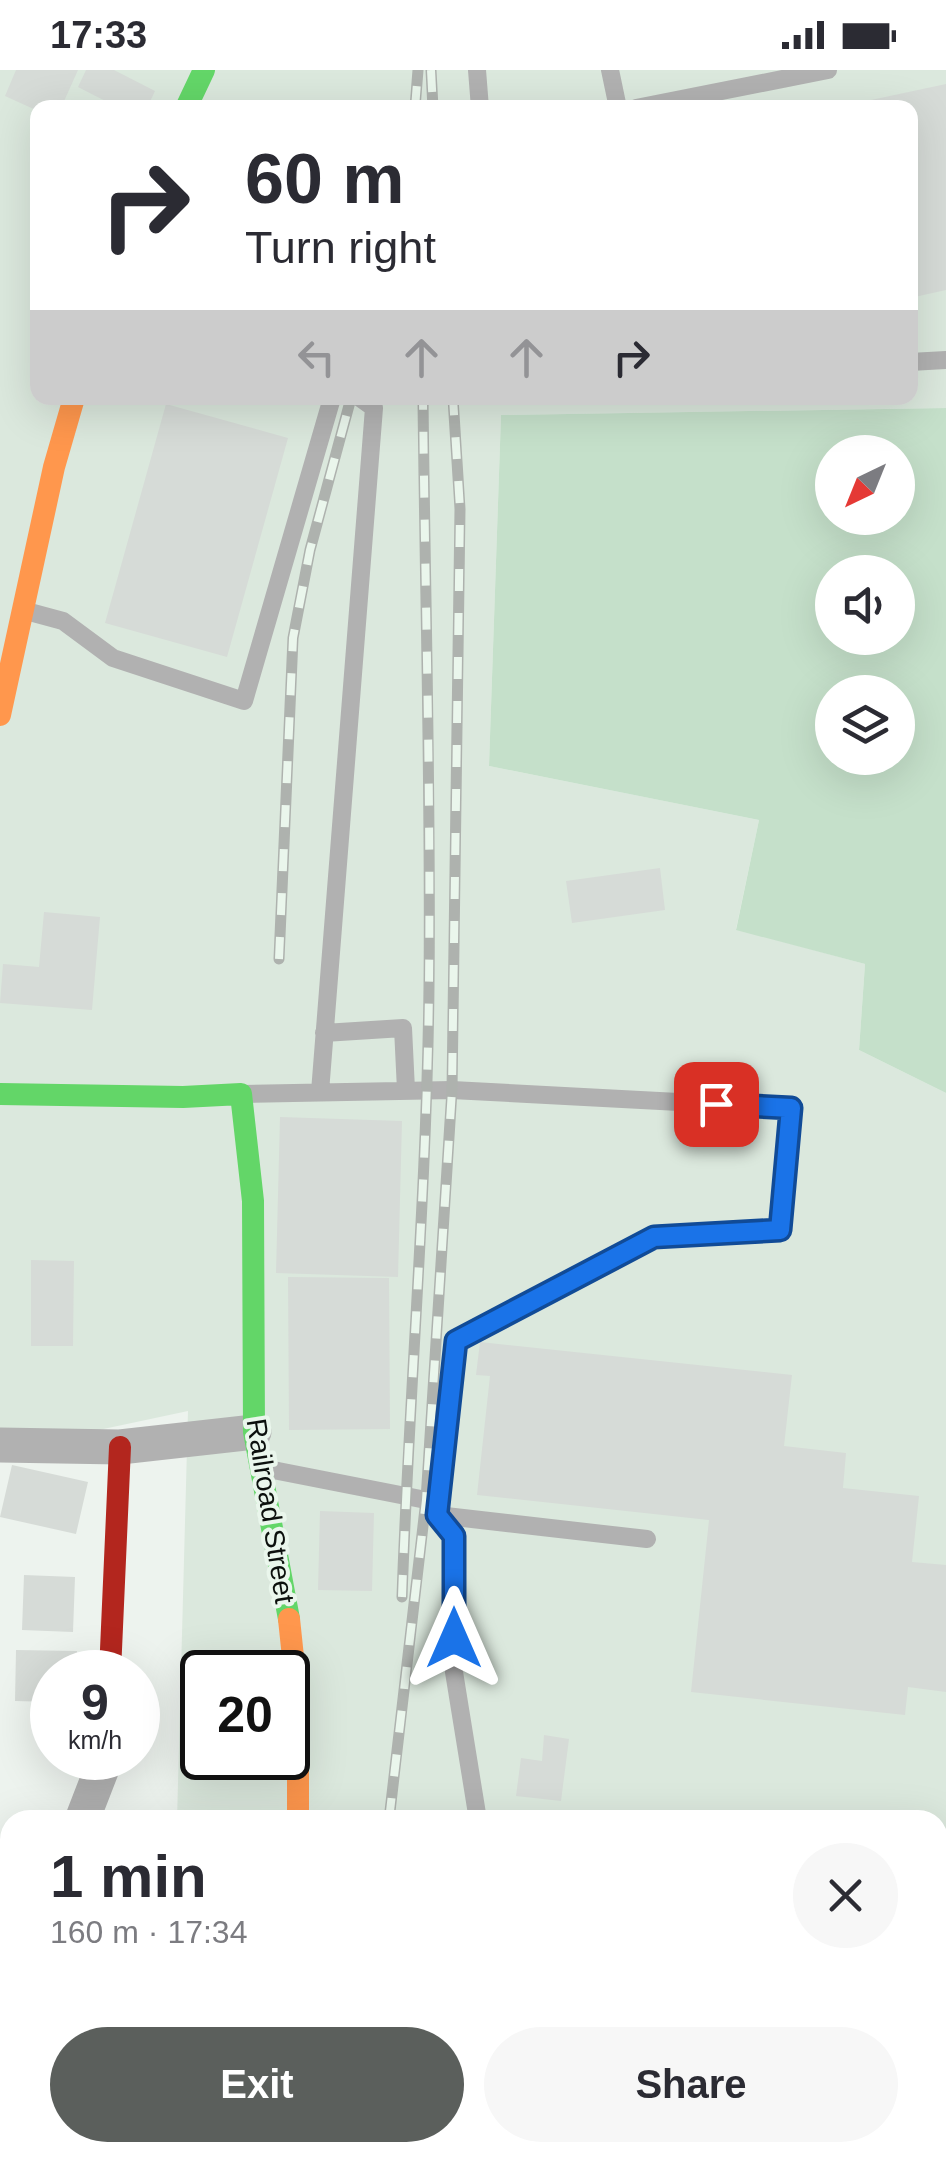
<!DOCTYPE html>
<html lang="en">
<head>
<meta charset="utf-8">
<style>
	body { margin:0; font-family:Helvetica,sans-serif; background:#f7f7f7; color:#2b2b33; height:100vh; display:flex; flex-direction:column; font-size:38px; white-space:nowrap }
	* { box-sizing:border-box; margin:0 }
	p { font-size:32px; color:#7c7c81 }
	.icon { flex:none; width:55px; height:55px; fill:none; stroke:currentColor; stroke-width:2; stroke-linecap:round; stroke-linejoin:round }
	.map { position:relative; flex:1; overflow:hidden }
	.side { position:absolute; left:0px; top:1740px; width:948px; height:352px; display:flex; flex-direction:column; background:#fff; border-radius:30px 30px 0 0; box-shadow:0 10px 40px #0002 }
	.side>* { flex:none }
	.guide { position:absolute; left:30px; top:30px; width:888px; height:305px; border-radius:20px; box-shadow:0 10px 40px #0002; background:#fff; color:#2b2b33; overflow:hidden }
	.needle { width:65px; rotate:223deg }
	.controls { position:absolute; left:815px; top:365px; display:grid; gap:20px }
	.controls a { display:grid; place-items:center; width:100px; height:100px; border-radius:50%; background:#fff; box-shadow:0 10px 40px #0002; font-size:50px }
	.speed { position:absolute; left:30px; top:1580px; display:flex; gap:20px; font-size:50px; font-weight:700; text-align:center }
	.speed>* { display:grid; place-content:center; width:130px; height:130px; border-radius:50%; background:#fff; box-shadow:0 10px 40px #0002; line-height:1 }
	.speed small { font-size:25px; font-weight:400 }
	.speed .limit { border:5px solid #111; border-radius:15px; background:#fff; color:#111 }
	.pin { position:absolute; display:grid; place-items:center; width:85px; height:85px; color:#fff; margin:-42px; border-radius:20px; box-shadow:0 5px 15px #0006 }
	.me { position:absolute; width:110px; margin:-55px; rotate:0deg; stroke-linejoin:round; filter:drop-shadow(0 0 8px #0008) }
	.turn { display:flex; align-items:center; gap:35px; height:210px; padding:0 50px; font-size:45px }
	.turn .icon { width:130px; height:130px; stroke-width:2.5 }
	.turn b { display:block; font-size:70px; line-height:85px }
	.lanes { display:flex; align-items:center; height:95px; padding:0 50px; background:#0003; justify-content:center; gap:50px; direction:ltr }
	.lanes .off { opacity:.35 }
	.round { display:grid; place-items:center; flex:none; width:105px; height:105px; border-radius:52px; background:#f7f7f7 }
	.overview { display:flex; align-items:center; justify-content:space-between; height:170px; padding:0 50px }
	h1 { font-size:60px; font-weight:700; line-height:75px }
	.cta { display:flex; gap:20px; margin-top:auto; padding:20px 50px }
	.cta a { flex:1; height:115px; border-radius:60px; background:#5b5f5c; color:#fff; font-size:40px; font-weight:700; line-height:115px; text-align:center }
	.cta a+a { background:#f7f7f7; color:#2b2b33 }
	.status { display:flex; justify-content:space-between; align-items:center; height:70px; padding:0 50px; background:#fff; direction:ltr }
	.status svg { height:28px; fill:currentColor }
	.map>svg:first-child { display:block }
	.built { fill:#dbe8dd; fill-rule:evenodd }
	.green { fill:#c5e0ca; fill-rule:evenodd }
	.building { fill:#d6dbd7 }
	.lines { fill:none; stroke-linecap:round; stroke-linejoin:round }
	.lane { stroke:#b1b1b1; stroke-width:18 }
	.street { stroke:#b1b1b1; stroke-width:35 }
	.fast { stroke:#63d668; stroke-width:22 }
	.slow { stroke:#ff974d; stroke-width:22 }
	.jam { stroke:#b3261e; stroke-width:22 }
	.rail-casing { stroke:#aeb2ae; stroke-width:11 }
	.rail { stroke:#eaf6ec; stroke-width:8; stroke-dasharray:22; stroke-linecap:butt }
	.route-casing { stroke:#114b97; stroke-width:25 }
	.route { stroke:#1a73e8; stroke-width:18 }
	.labels { text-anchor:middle; stroke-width:8; stroke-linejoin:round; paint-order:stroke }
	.street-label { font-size:28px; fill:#0c100d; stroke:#eaf6ec }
</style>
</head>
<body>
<div class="status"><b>17:33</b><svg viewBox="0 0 49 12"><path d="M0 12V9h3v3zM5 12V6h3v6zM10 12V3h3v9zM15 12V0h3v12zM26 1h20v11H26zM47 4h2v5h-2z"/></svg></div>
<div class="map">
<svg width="946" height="2091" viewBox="0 0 946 2091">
	<rect width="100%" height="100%" fill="#edf3ee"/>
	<!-- built -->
	<path class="built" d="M0,0H946V338L501,345L489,696L759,750L736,859L865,894L859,980L946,1023V1784L938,1793V1750H177L188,1341L0,1381ZM38,38H910V328H38ZM202,1602H288V1688H202Z
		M168,2082L693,2083L687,2091H167Z"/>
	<!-- green -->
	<path class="green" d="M946,338V1023L859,980L865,894L736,860L759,750L489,696L501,345ZM832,382H898V448H832ZM832,502H898V568H832ZM832,622H898V688H832Z"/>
	<!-- building -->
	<path class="building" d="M16,0H78L61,38H38V41L5,26Z
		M86,0H114L155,21L147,38H119L78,17Z
		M946,14V220L910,228V38L843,36Z
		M166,334L288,368L227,587L105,553Z
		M660,798L665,840L572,853L566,811Z
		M44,842L100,847L92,940L0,933L3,894L39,897Z
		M280,1047L402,1051L398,1207L276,1203Z
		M31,1190L74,1191L73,1276H31Z
		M288,1207L389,1208L390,1359L289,1360Z
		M480,1272L792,1305L784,1376L846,1383L843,1418L919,1426L912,1492L946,1495V1622L908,1617L905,1645L691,1622L709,1450L477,1425L490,1306L476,1305Z
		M12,1395L88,1412L76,1464L0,1447Z
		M320,1441L374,1443L372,1521L318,1520Z
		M24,1505L75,1507L73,1562L22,1560Z
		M16,1580L77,1581V1602H52V1632L15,1631Z
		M544,1665L569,1669L561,1731L516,1726L521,1688L542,1691Z
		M0,1902L10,1913V1982L0,1990Z"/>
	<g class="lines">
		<!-- lane -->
		<path class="lane" d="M477,0L480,38
			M610,0L618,38
			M636,38L828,0
			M910,292L946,290
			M26,541L63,551L113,588L244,631L332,328
			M324,963L403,958L406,1020
			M320,1022L374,338L360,328
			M242,1024L452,1020L791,1038L780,1160L654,1167L456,1271L437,1445L647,1469
			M268,1399L426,1430L454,1467V1602L478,1750"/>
		<!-- street -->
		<path class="street" d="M0,1375L120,1377L254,1362
			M82,1750L106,1688
			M0,1844L10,1838
			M231,2091L233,2082"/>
		<!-- fast -->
		<path class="fast" d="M186,38L204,0
			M0,1024L183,1027L241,1024L253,1131L254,1362L289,1549"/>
		<!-- slow -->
		<path class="slow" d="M0,645L54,397L74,328
			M289,1549L298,1635V1750"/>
		<!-- jam -->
		<path class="jam" d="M110,1602L120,1377"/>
		<!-- rail casing -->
		<g class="rail-casing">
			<path id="rail" d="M431,0L433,38
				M415,38L418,0
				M279,889L293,568L310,480L351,328
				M402,1527C409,1323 427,1120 429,916C431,720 425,524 423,328
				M389,1750L426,1430L452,1020L460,439L453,328
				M341,2091L342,2082"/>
		</g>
		<!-- rail -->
		<use href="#rail" class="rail"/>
	</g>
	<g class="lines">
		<!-- route casing -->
		<g class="route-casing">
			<path id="route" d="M454,1568V1466L437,1445L456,1271L654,1167L780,1160L791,1038L716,1034"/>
		</g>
		<!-- route -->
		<use href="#route" class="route"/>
	</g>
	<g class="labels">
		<!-- street labels -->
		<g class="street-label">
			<text transform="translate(271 1441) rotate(81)" y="10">Railroad Street</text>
		</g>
	</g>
</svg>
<div class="controls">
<a><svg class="needle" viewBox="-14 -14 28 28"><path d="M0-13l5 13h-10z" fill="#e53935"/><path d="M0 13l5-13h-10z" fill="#7c7c81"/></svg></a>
<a><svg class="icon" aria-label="sound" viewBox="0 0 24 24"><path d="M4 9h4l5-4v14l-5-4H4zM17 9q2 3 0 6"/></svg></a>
<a><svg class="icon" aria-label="layers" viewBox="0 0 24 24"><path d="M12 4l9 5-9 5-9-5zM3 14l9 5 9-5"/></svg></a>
</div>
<div class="speed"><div>9<small>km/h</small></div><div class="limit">20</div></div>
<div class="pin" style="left:716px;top:1034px;background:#d93025"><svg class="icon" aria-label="arrive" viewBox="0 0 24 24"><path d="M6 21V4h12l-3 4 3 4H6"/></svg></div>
<svg class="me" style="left:454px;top:1568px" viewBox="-20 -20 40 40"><path d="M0-17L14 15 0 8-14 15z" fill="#1a73e8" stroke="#fff" stroke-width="4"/></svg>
<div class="guide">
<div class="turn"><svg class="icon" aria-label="right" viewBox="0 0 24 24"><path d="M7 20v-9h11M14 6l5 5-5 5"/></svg><div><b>60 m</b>Turn right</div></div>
<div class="lanes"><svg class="icon off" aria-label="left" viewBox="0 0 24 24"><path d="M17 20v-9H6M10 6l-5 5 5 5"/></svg><svg class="icon off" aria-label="ahead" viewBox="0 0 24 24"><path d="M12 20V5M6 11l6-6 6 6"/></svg><svg class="icon off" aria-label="ahead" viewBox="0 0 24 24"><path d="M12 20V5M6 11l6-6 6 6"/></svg><svg class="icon" aria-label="right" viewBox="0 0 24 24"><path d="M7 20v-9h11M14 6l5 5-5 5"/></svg></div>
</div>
<section class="side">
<div class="overview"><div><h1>1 min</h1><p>160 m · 17:34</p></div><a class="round"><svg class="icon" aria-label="close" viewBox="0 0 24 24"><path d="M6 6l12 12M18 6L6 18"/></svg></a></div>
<div class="cta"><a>Exit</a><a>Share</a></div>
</section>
</div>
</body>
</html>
